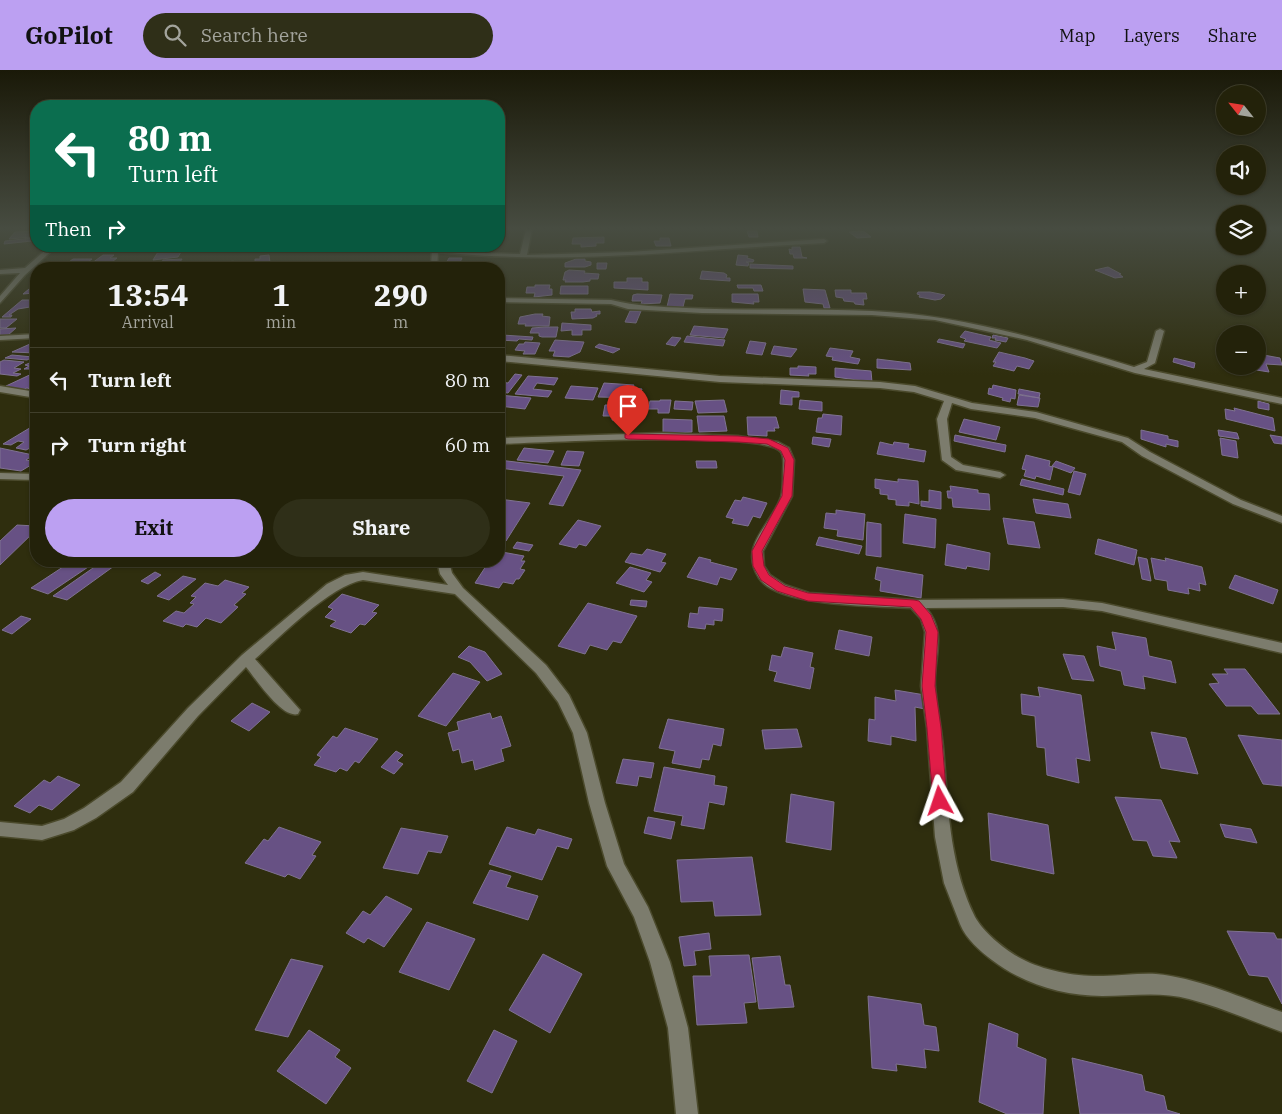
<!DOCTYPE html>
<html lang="en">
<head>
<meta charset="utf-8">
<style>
	body { margin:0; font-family:"IBM Plex Serif",serif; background:#2f2f18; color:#f1f3f6; height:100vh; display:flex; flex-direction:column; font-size:19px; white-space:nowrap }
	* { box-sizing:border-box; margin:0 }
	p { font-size:16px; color:#a3a49c }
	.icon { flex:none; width:28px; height:28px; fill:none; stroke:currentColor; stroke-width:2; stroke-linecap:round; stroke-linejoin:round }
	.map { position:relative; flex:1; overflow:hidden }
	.side { position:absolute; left:30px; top:192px; width:475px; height:305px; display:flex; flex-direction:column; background:#23220a; border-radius:20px; box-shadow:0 1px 4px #0004,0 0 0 1px #403f2b }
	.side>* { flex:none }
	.hud { position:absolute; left:30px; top:30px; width:475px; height:152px; border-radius:20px; box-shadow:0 1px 4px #0004,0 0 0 1px #403f2b; background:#0b6e4f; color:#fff; overflow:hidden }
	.needle { width:32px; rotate:300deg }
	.controls { position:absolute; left:1216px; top:15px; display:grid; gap:10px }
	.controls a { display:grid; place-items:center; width:50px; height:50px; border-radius:50%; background:#23220a; box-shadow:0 1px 4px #0004,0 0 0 1px #403f2b; font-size:25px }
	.pin { position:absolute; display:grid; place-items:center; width:42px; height:42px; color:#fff; margin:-51px -21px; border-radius:50% 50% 50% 0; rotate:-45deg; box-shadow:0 0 5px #0007 }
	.pin .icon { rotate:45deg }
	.me { position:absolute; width:55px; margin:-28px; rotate:355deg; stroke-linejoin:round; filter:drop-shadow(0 0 4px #0008) }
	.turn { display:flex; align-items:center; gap:18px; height:105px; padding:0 15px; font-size:22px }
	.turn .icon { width:65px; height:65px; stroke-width:2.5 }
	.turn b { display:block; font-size:35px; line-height:42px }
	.then { display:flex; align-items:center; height:48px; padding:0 15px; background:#0003; gap:10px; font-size:19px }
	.eta { display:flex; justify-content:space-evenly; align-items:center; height:85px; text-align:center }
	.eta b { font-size:30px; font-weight:800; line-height:35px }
	.action { display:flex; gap:10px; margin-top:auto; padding:10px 15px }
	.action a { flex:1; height:58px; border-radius:30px; background:#bca0f2; color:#111; font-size:20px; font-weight:800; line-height:58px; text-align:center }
	.action a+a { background:#2f2f18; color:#f1f3f6 }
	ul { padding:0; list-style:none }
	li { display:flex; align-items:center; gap:15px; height:65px; padding:0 15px; border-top:1px solid #403f2b }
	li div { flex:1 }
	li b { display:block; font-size:19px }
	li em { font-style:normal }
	header { display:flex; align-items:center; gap:30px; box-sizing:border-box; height:70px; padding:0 25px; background:#bca0f2; color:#111 }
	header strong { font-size:24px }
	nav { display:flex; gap:28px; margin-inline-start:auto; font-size:18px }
	.search { width:350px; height:45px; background:#2f2f18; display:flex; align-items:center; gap:12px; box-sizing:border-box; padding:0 18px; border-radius:28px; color:#a3a49c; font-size:19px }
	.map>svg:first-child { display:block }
	.building { fill:#675184; stroke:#7f7291 }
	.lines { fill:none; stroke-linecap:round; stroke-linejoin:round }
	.minor-casing { stroke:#4b4a2c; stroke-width:3 }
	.minor { fill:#7c7c6d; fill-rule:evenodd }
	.route { fill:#e11d48; stroke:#92132f }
</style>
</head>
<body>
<header>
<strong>GoPilot</strong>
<div class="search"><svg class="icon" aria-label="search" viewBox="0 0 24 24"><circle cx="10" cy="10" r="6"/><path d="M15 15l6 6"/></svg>Search here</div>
<nav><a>Map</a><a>Layers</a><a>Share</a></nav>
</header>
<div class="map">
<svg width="1282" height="1044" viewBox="0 0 1282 1044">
	<rect width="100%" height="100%" fill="#2f2e0e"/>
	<!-- building -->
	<path class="building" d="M36,161L33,167L9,169L15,162Z
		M747,161H757L758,167H749Z
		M859,161L865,162L871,167L857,168L849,162Z
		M604,167V173H596V176L581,177V174H572L573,168Z
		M32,168V171L4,174L5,171Z
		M660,168H669L671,176H656L654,171H660Z
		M160,176L158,180L143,181L145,177Z
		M230,176H247V179L230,181Z
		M792,177H800L802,187L807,188H794L793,184H790L789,179L792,180Z
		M158,182L175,181L181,182L178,187L153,190Z
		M103,185H114L110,188H117L103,199H84Z
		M269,185L270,193L259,195V192L255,193V189H260V186Z
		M738,185L748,186L747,188L754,190L753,192H746L749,193L748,196L736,195Z
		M449,188H462L458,197H444Z
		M73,189H92L81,197H62Z
		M182,189L180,192H184L182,196L159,198L163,190Z
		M576,189H585V191L591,192V195L585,197H565V193Z
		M597,193H607L606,199H597Z
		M750,194L793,196V199L750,198Z
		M1108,197L1121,204H1119L1123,207L1115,208L1095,200Z
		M569,200L585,201L584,203L599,204L598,209H590V211L583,212H565L566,210H563L565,202Z
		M702,201L724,203L727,205L726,208H730V211L700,209Z
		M627,208H642V212H648V220L614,218V212H627Z
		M35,214L36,221L34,223L23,224Z
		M535,215H550L549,219H552V225L534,227L535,223H526L527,217H535Z
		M737,215H761L763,221H754L753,218H738Z
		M561,216H588V224H560Z
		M803,219L825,220L830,238H824L823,234L805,232Z
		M835,220H851V223H866L867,229H863L864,235L855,234L854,232L844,231L843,228L836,227Z
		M918,222H930L945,225L941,229L935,230L919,227L920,225L917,224Z
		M637,224L662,225L660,233L641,234L642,231H632L633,225Z
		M670,224L693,225L692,229H685L683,237H667Z
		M732,224H758L759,232H753L754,234L732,232Z
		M22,230H36V238L33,239L36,236L18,239L9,245H12L11,247H2Z
		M575,239H591L592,242L600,241V244H596L597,246L593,248L572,249L571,242H575Z
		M630,241H641L636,253L625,252Z
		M535,244H543L542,246L550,247L549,256H525L526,254H518L520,247Z
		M0,249H17L6,258H0Z
		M562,253L591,255V260H582V265H572V260L561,261Z
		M694,256L728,259L724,268L690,265Z
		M545,257H558L556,267H542L539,266V263H530L532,258Z
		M16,258L7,266H0V259Z
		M965,261L991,267L989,270L1001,273L997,278L964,271L966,269L960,267Z
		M502,265L533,267L532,270L519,269L517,271L499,270Z
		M993,265L1008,268L1006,272L995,270L996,268H992Z
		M687,266L725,270L723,276L684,272Z
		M672,267L681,268L675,276L666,274Z
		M939,269L965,274L963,278L937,272Z
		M555,270L584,272L580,282L569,287L553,286L555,281H549Z
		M750,271L766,273L762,285L746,283Z
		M525,272L540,273L535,284H523L525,281L515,280L519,274H524Z
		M30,274H36V283L12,282Z
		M599,274L620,279L613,283L595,277Z
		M774,276L797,279L791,287L771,284Z
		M830,278L853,281L850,287L860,289L858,294L832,290L833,287L826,286Z
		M999,282L1025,288L1034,291L1029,299L1017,296L1014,301L993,296L996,292H993Z
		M1258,284L1280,288L1282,295L1266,294L1269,302L1244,298V296H1258Z
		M12,285L33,287L27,290L5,288Z
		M1174,288L1195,293L1194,298L1173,292Z
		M877,289L910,293L911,300L877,298Z
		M4,290L24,292L14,298L21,299L13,303L21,304L17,306L0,304V292Z
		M36,290V299H24L29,296L25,295Z
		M798,296L816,297V304H808L809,306L790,305V298H798Z
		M835,298L871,301L872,312L835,307Z
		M36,302V316L31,319L27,318L21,320L6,316Z
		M515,304L522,305L508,323L499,322V312L508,313Z
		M528,306L558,308L554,315L537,313L533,319L552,321L548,327L515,324Z
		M604,313L634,315L633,318L642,319L639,328L598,327Z
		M993,315L1016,320L1015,329L1011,328L1010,332L1002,330L1003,328L988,324L989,318L992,319Z
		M571,316L598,318L593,330L565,328Z
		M1019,319L1040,323L1039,328L1018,324Z
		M781,320L799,322V327H792V335L780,334Z
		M499,325L531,328L525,339L499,336Z
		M1019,325L1040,328L1038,337L1017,335Z
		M660,330H671L669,343H658V339H648L650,331H660Z
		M724,330L727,342L698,343L695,331Z
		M800,330L822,332V341L799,339Z
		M675,331L693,332L692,340L674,339Z
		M1258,331L1269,334V340L1258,338Z
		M605,335H638L636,351L612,350L613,346H603Z
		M1234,338L1273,348L1275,361L1226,349L1225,339L1235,341Z
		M823,344L842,346L841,365L816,362L818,348H822Z
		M697,346H724L727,361L699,362Z
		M747,347H776L779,358H774L775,361H767V366L748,365Z
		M663,349L692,350V362L663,364Z
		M964,349L1000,357L996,370L959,362Z
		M33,356H36V375L26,380L16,378L24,372L18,371L11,375L3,374Z
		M1141,360L1168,366V369L1178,371V377L1166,374V377L1141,369Z
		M1218,360L1237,363L1239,369L1219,366Z
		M955,365L1006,375L1005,382L954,371Z
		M1270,365L1282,367V374L1274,373Z
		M813,367L831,369L829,377L812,374Z
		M1220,368L1236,371L1238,388L1222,385Z
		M880,372L893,375L894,372L909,374L908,378L926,381L924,392L877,384Z
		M0,378L33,385L26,390L36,392L21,401L0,398Z
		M524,378L554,381L548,393L517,390Z
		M567,381L584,382L579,396L561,395Z
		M1026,385L1050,391L1049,396L1053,397L1050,410L1036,406L1035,409L1024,406L1026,400L1022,399Z
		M499,390L581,400L563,436L549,434L564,406L499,398Z
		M696,391H716L717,398H697Z
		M1056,391L1075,398L1071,403L1052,396Z
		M1074,401L1086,404L1080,425L1068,422Z
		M875,409L898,412V409L918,411L919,434L909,432V436L896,435V430L888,429V425L880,424V419L875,418Z
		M1022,409L1064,419L1063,425L1020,415Z
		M950,416L978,420V423L989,424L990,440L953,437L952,428H948L947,421H951Z
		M929,420L941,422V439L921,436V431L929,432Z
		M743,427L767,433L760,448L753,446L748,456L732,453L734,449L726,447L735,430L741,431Z
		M499,429L530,433L506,471L499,470Z
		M1033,429L1068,434L1071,448L1036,443Z
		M836,440L865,444L863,470L837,466L838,460L824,458L826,443L836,444Z
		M905,444L936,449L935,478L903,473Z
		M1003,448L1034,452L1040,478L1008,474Z
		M578,450L601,456L586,476L579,474L576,478L559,474Z
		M867,452L881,454V487L866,485Z
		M17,455L36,456V460L0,495V471Z
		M819,467L862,476L859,484L816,475Z
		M1098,469L1137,480L1134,495L1095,484Z
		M517,472L533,475L529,481L513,478Z
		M947,474L990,483L989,500L967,496L966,499L945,495Z
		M647,479L666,484L661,492L666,493L660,502L625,492L631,483L642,485Z
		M502,482L524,486L521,491H525L520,499L525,500L519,509H516L513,514L503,512L499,518L475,513L488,493L495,494L499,491Z
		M699,487L711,490L710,492L737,499L731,510L720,507L717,515L687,507Z
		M1138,487L1147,489L1151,511L1142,509Z
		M1151,488L1166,491L1165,488L1202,497L1206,515L1199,513L1200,521L1188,518L1189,524L1168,520L1167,511L1155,509Z
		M72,491H97L48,524L31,518Z
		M103,491H121L67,530L53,526Z
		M630,497L651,503L646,510L652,512L644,522L616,513Z
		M877,497L923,505L921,528L880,521L881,511L875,509Z
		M155,502L161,505L148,514L141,511Z
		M1235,505L1278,520L1273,534L1229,518Z
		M183,506L196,509L169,530L157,526Z
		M225,510L249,517L242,523L246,524L234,535L238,537L221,553L206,548L197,557L186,554L183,557L163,551L176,541L184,543L194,534L190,533L196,527L191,526L205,513L218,516Z
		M342,524L379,535L372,542L377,543L365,555L360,554L351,563L330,556L336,551L325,547L333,539L328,537Z
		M631,530L647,531L646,537L630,535Z
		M588,533L637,546L621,573L613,571L607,580L590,575L585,584L558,576Z
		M699,537L723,539L722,551L714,550V555L706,554L705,559L688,557L690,543L698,544Z
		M21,546L31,549L12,564L2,560Z
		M839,560L872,567L869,586L835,579Z
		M1112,562L1146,568L1149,586L1171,591L1176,613L1143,606L1145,619L1124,615L1121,601L1100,596L1097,576L1116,580Z
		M469,576L485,582L502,604L487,611L470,592L458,587Z
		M784,577L813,583L810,597L814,598L810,619L774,611L777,602L769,600L772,585L781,587Z
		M1063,584L1084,586L1094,611L1072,609Z
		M1224,599H1245L1280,644H1258L1251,636H1226L1209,614L1219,613L1212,604H1228Z
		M453,603L480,612L446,656L418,646Z
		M1038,617L1081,625L1090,691L1076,688L1079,713L1047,705L1045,678L1037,677L1035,646L1022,644L1021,624L1040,627Z
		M895,620L925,625V639L915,637L916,671L891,666V675L868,671L869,649L875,650V627L896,631Z
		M252,633L270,642L249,661L231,651Z
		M490,643L492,649L501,646L511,676L501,679L504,691L475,700L473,690L462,693L459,679L453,681L448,663L459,660L457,652Z
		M668,649L724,659L721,676L713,674L709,690L702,689L700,698L672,693L675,681L659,678Z
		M345,658L378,669L359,693L355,691L347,701L340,698L336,702L314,695L321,687L317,685L333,666L337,668Z
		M797,659L802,677L765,679L762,660Z
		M1151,662L1186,668L1198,704L1161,698Z
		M1238,665L1282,670V716L1263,714Z
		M396,681L403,685L397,691L403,694L394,704L381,697Z
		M623,689L654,693L651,708L639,706L637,716L616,713Z
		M664,697L715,706L714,715L727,717L724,735L709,732L704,759L681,755L683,746L654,741Z
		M58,706L80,715L52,740L39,735L30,743L14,736L44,710L50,713Z
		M791,724L834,732L831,780L786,772Z
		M1115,727L1161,730L1180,772L1169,771L1177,788L1153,786L1147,771L1133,770Z
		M988,743L1048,755L1054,804L991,790Z
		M648,747L675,752L671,769L644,763Z
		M1220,754L1251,759L1257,773L1225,767Z
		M279,757L321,772L312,785L316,786L300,809L288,804L285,807L245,793L264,769L268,771Z
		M507,757L535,765L538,759L572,769L568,779L557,776L542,810L489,794Z
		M401,758L448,766L441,783L428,781L418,804L383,798Z
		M752,787L761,845L715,846L713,831L681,832L677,790Z
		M490,800L511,806L506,817L538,826L528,850L473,833Z
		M386,826L412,839L384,877L368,868L364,873L346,863L363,841L370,845Z
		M427,852L475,869L449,920L399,902Z
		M1227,861L1274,863L1277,869H1282V934L1268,907L1249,905Z
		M709,863L711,879L694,881L696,895L684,896L679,867Z
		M543,884L582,904L550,963L509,940Z
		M749,885L756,932L744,933L747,953L697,955L693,906H711L709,886Z
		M780,886L785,915H790L794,937L759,939L752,888Z
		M291,889L323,896L288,967L255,960Z
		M868,926L921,934L924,955L936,957L939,981L924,979L926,998L896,994L897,1001L872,998Z
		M989,953L1018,964L1017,977L1046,989L1043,1044H1007L979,1032Z
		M309,960L340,980L335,987L351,998L326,1034L277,1001Z
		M494,960L517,971L492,1023L467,1011Z
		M1072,988L1142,1005L1145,1021L1164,1026L1167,1040L1180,1044H1080Z"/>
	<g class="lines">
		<!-- minor casing -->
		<g class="minor-casing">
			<path id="minor" d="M526,159H532L527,185L629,182L824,169L827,171L824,173C695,179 567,196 438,182L437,199H431L432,176L483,183L520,184Z
				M50,176H57L25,205L0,233V226L20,203L0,204V200L25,198Z
				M233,192L235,193V195L220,199H207Z
				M499,228L611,230C636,236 661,237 686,238C748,241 810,238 872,241C962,245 1048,271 1134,297L1147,292L1156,261L1160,259L1164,261L1155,293L1144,299L1282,328V334L1135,303L1027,270L935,250L872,245L702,243L628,239L611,234L499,232Z
				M36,264V268L0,270V266Z
				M499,285L720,306L880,312L915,316L972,333L1036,342L1128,368L1150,382L1241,430L1282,446V453L1233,434L1142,386L1122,372L1035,348L971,339L952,333L947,349L951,387L963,395L1000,402L1005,405L1000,408L956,400L942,390L937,349L944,331L914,322L880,318L720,312L499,291Z
				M0,316L36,322V328L0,322Z
				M662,363L738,366L778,372L789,378L794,390L792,426L763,481L764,496L770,505L785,515L809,523L915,530L1063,529L1102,533L1282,573V583L1102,541L1063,537L926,538C948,563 933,588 935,617C937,637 941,657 943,677C948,734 949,795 975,847C984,863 1006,881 1022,889C1044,901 1079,907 1103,906C1120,906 1139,903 1156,904C1199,908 1241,928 1282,942V962C1252,951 1220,937 1189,929C1160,921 1131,926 1102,926C1063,926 1023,914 992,890C980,881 966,869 960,854L944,813L935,767L927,658L921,616L925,562L921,549L911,538C878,536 777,537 759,508C738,475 771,456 781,427C783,420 783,411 783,404C783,397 785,388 781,382C765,360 536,373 499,374V368Z
				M0,403L36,404V410L0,409Z
				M437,491H449L452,503L463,518L546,595L569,625L587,663L605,733L624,794L648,837L670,892L688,958L698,1044H676L668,958L650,892L634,847L607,796L589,733L573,663L558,632L536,603L455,524L363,510C331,515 281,566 255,589L300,640L298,644C282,649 256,609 246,597L198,646L133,722L96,748L74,760L42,770L0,766V752L42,756L64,749L84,738L121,712L188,638L242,585L327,514L345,505L363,502L448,515L440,504Z"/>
		</g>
		<!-- minor -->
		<use href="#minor" class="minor"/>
	</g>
	<!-- sky -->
	<linearGradient id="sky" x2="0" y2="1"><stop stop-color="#1a1908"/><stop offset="0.52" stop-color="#474c41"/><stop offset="1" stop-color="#474c41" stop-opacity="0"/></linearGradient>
	<rect width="1282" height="305" fill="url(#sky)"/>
	<!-- route -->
	<path class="route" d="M625,364L738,366L769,369L788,378L794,390L792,426L762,481L764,496L769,505L785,516L808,523L914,530L919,531L931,545L938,562L935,616L941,658L947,731L945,735L940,737L935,735L933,731L927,658L922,616L926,562L921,549L911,537L808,531L777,521L761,510L753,496L752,481L782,426L785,390L781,381L767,374L738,372L628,369L625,368Z"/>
</svg>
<div class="controls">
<a><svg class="needle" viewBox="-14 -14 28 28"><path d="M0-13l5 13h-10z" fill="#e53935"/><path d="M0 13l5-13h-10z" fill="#a3a49c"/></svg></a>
<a><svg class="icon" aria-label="sound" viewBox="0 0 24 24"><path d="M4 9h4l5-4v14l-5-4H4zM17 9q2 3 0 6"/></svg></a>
<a><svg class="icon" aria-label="layers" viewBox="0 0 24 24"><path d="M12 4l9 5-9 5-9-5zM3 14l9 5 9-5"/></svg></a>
<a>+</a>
<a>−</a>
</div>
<div class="pin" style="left:628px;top:366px;background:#d93025"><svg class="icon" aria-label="arrive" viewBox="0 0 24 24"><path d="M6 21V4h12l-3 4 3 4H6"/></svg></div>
<svg class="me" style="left:940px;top:731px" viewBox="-20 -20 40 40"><path d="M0-17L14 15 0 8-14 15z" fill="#e11d48" stroke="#fff" stroke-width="4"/></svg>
<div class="hud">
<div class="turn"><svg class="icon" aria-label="left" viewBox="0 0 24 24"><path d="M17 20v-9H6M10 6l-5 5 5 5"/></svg><div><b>80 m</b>Turn left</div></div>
<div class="then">Then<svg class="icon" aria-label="right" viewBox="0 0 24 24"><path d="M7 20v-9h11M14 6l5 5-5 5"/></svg></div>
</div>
<section class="side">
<div class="eta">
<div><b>13:54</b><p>Arrival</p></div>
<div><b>1</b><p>min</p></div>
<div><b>290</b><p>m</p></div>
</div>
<ul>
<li><svg class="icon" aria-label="left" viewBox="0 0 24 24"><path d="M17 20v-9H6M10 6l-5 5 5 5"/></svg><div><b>Turn left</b></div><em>80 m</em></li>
<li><svg class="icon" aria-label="right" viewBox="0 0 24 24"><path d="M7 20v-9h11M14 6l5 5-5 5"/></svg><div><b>Turn right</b></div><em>60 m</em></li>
</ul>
<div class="action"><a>Exit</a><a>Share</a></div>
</section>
</div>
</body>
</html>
